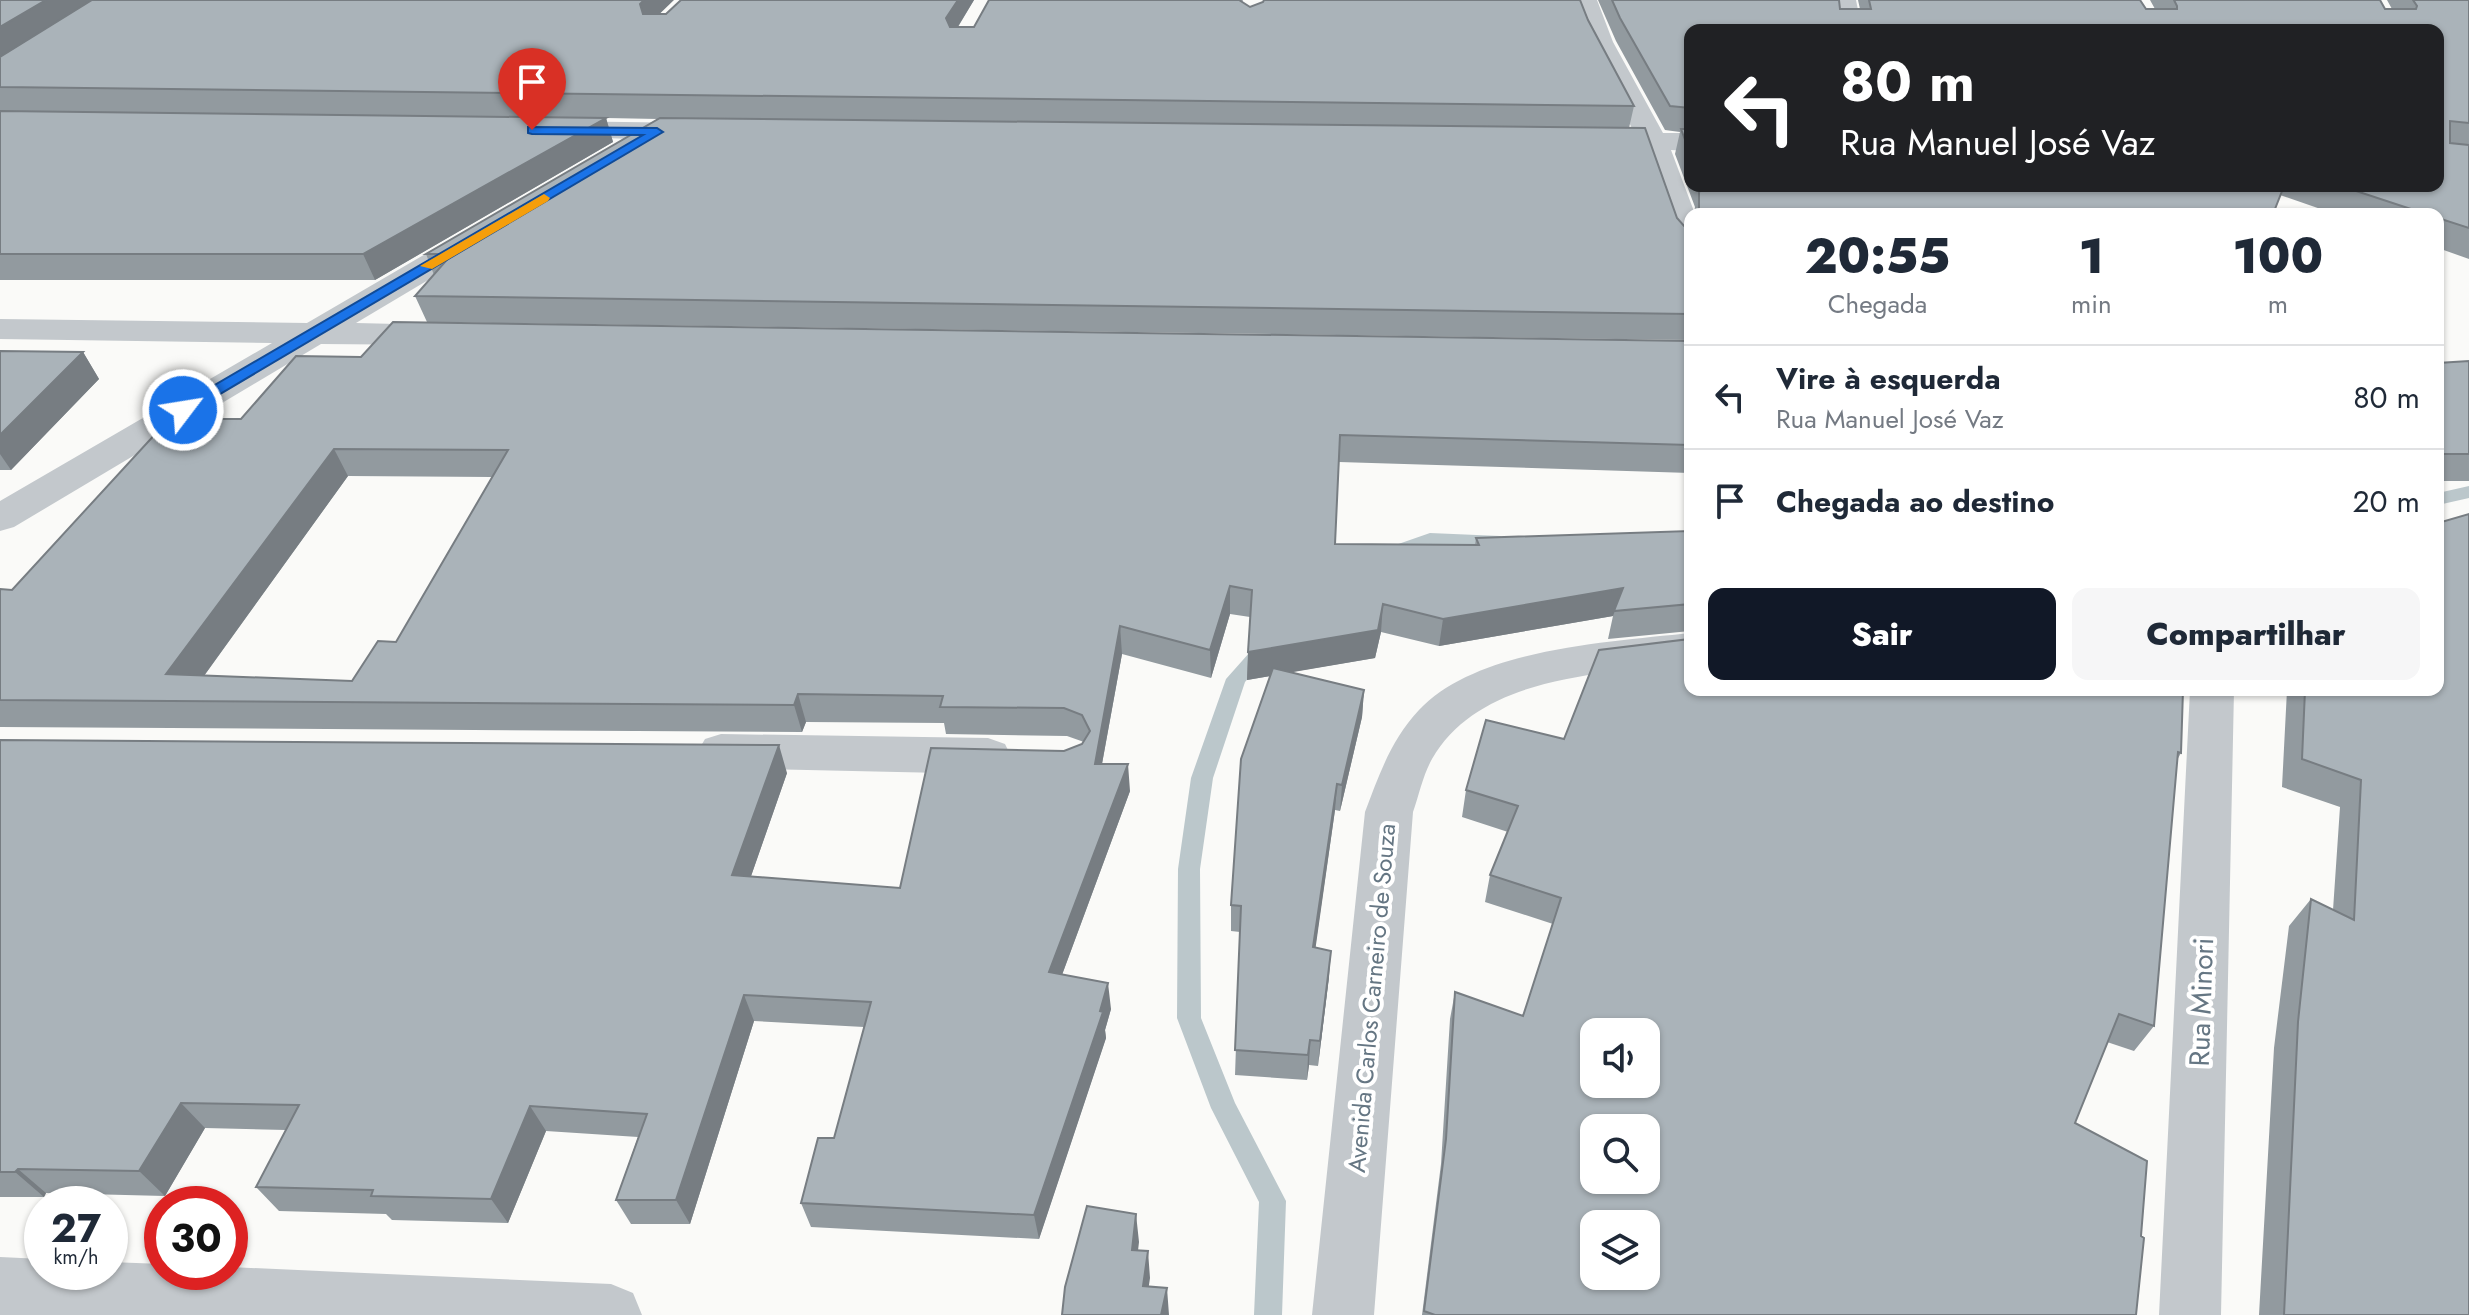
<!DOCTYPE html>
<html lang="pt">
<head>
<meta charset="utf-8">
<style>
	body { margin:0; font-family:Jost,sans-serif; background:#f6f6f7; color:#1f2937; height:100vh; display:flex; flex-direction:column; font-size:30px; white-space:nowrap }
	* { box-sizing:border-box; margin:0 }
	p { font-size:26px; color:#747a83 }
	.icon { flex:none; width:44px; height:44px; fill:none; stroke:currentColor; stroke-width:2; stroke-linecap:round; stroke-linejoin:round }
	.map { position:relative; flex:1; overflow:hidden }
	.panel { position:absolute; left:1684px; top:208px; width:760px; height:488px; display:flex; flex-direction:column; background:#fff; border-radius:16px; box-shadow:0 2px 6px #0004 }
	.panel>* { flex:none }
	.hud { position:absolute; left:1684px; top:24px; width:760px; height:168px; border-radius:16px; box-shadow:0 2px 6px #0004; background:#202124; color:#fff; overflow:hidden }
	.fabs { position:absolute; left:1580px; top:1018px; display:grid; gap:16px }
	.fabs a { display:grid; place-items:center; width:80px; height:80px; border-radius:16px; background:#fff; box-shadow:0 2px 6px #0004; font-size:40px }
	.speed { position:absolute; left:24px; top:1186px; display:flex; gap:16px; font-size:40px; font-weight:700; text-align:center }
	.speed>* { display:grid; place-content:center; width:104px; height:104px; border-radius:50%; background:#fff; box-shadow:0 2px 6px #0004; line-height:1 }
	.speed small { font-size:20px; font-weight:400 }
	.speed .limit { border:12px solid #d22; background:#fff; color:#111 }
	.pin { position:absolute; display:grid; place-items:center; width:68px; height:68px; color:#fff; margin:-82px -34px; border-radius:50% 50% 50% 0; rotate:-45deg; box-shadow:0 0 8px #0007 }
	.pin .icon { rotate:45deg }
	.me { position:absolute; width:88px; margin:-44px; rotate:59deg; stroke-linejoin:round; filter:drop-shadow(0 0 6px #0008) }
	.turn { display:flex; align-items:center; gap:28px; height:168px; padding:0 24px; font-size:36px }
	.turn .icon { width:104px; height:104px; stroke-width:2.5 }
	.turn b { display:block; font-size:56px; line-height:68px }
	.eta { display:flex; justify-content:space-evenly; align-items:center; height:136px; text-align:center }
	.eta b { font-size:48px; font-weight:800; line-height:56px }
	.button { display:flex; gap:16px; margin-top:auto; padding:16px 24px }
	.button a { flex:1; height:92px; border-radius:16px; background:#111827; color:#fff; font-size:32px; font-weight:800; line-height:92px; text-align:center }
	.button a+a { background:#f6f6f7; color:#1f2937 }
	ul { padding:0; list-style:none }
	li { display:flex; align-items:center; gap:24px; height:104px; padding:0 24px; border-top:2px solid #e0e1e3 }
	li div { flex:1 }
	li b { display:block; font-size:30px }
	li em { font-style:normal }
	.map>svg:first-child { display:block }
	.lines { fill:none; stroke-linecap:round; stroke-linejoin:round }
	.stream { fill:#bbc7cb; fill-rule:evenodd }
	.minor { fill:#c3c8cc; fill-rule:evenodd }
	.wall { fill:#929a9f; fill-rule:evenodd }
	.shaded-wall { fill:#777d82 }
	.building { fill:#aab3b9; stroke:#777d82; stroke-width:2; fill-rule:evenodd }
	.route { fill:#1a73e8; stroke:#114b97; stroke-width:2 }
	.slow { fill:#f59e0b }
	.labels { text-anchor:middle; stroke-width:8; stroke-linejoin:round; paint-order:stroke }
	.street-label { font-size:24px; fill:#657683; stroke:#fff }
	.near-street-label { font-size:28px; fill:#657683; stroke:#fff }
</style>
</head>
<body>
<div class="map">
<svg width="2469" height="1315" viewBox="0 0 2469 1315">
	<rect width="100%" height="100%" fill="#fafaf8"/>
	<g class="lines">
		<!-- stream -->
		<path class="stream" d="M2469,486V498L2438,505V493Z
			M1430,533L1500,536L1509,542L1500,548L1431,545L1391,559L1382,553L1384,549Z
			M1265,641L1275,648L1245,682L1213,778L1200,869L1201,1018L1235,1103L1286,1201L1282,1315H1254L1259,1202L1211,1108L1177,1018L1178,869L1191,778L1226,679L1258,643Z"/>
		<!-- minor -->
		<path class="minor" d="M1571,0H1597L1613,42L1663,133H1690V151L1671,150L1695,214H1690V252L1679,249L1674,242L1641,150L1580,146L1575,140L1580,134L1634,132L1587,42Z
			M1830,0H1856L1862,30H1836Z
			M550,121L698,123L708,126L713,132L708,138L698,141L540,136L535,130L540,124Z
			M481,225L492,228L497,235L492,242L356,323L440,325L452,328L457,335L452,342L440,345L321,344L14,527L0,531V501L272,343L0,339V319L307,323L470,228Z
			M1690,633V663C1605,674 1481,674 1432,759C1423,775 1419,795 1413,812L1374,1315H1312L1365,812C1379,775 1391,740 1419,710C1477,648 1610,642 1690,633Z
			M2190,690H2234L2221,1315H2159Z
			M721,734L988,738L1005,744L1011,756L1005,768L988,774L721,768L705,763L698,751L705,739Z
			M0,1257L42,1259V1272H110V1262L162,1264V1272H230V1267L611,1284L633,1293L642,1315H0Z"/>
	</g>
	<!-- wall -->
	<path class="wall" d="M0,0L666,14L681,0H974L958,27H974L989,0H1243L1242,2L1250,7L1588,20L1634,106L1629,128L1677,218L1684,226L1690,228V340L427,322L415,296L434,275L426,254L658,119L606,118L613,142L375,280H0Z
		M1598,0H1839L1840,9H1860L1858,0H2140L2146,9H2155L2150,0H2380L2385,9H2392L2387,0H2469V259L2438,248V214H2335L2280,195L2273,214H1694L1695,207L1675,154L1680,132L1665,130L1616,41ZM1690,30L2438,186H1690Z
		M1690,341V473L1339,462L1335,544L1475,545L1476,538L1690,531V631L1608,639L1613,616L1439,646L1381,632L1375,658L1291,672L1364,690L1362,717L1340,811L1335,810L1315,948L1329,977L1318,1066L1309,1065L1307,1080L1235,1075L1240,932L1231,931V905L1270,676L1247,680L1250,617L1230,614L1211,678L1122,654L1102,764L1130,791L1062,975L1111,1009L1105,1030L1106,1038L1039,1239L811,1227L801,1203L834,1138L864,1027L754,1021L690,1224H631L616,1200L638,1137L546,1131L508,1223L392,1220L386,1214L279,1211L256,1187L286,1130L205,1128L165,1196L46,1193L44,1197H0V740L787,773L751,876L900,888L1064,751L1082,744L1084,742L1067,736L946,734L944,723L806,722L802,732L0,727V589L12,590L175,431L241,419L361,357ZM348,476L492,477L396,642L352,681L204,676Z
		M0,351L83,352L99,379L11,470H0Z
		M2469,361V481H2438V363Z
		M1690,639L2181,753L2177,760L2154,1026L2134,1051L2107,1042L2075,1123L2141,1236L2136,1315H1422L1441,1164L1450,1019L1455,992L1523,1016L1553,924L1485,902L1490,875L1508,832L1462,817L1466,790L1564,739Z
		M2287,690H2438L2469,1315H2259L2274,1048L2289,926L2311,899L2333,910L2340,807L2282,787Z"/>
	<!-- shaded-wall -->
	<path class="shaded-wall" d="M46,0H97L0,58V27Z
		M644,0H674L646,27L640,4Z
		M958,0H974L949,41L946,18Z
		M606,118L613,142L375,280L363,254Z
		M83,352L99,379L11,470L0,454V435Z
		M334,449L348,476L185,702L166,674Z
		M1230,586V614L1211,678L1210,650Z
		M1623,588L1613,616L1439,646L1443,619Z
		M1383,604L1381,632L1375,658L1247,680L1248,652Z
		M1120,626L1122,654L1097,791L1095,764Z
		M1364,690L1362,717L1340,811L1342,785Z
		M798,694L806,722L802,732L794,705Z
		M779,745L787,773L742,902L732,875Z
		M1128,764L1130,791L1053,999L1049,972Z
		M1337,784L1335,810L1312,973L1313,947Z
		M1331,951L1329,977L1318,1066L1320,1041Z
		M1108,983L1111,1009L1105,1030L1106,1038L1039,1239L1034,1215Z
		M744,995L754,1021L690,1224L676,1200Z
		M1310,1040L1309,1065L1307,1080L1308,1055Z
		M181,1103L205,1128L165,1196L139,1171Z
		M530,1106L546,1131L508,1223L491,1199Z
		M18,1169L46,1193L44,1197L15,1172Z
		M1136,1214L1139,1242L1135,1277L1132,1250Z
		M1148,1251L1150,1278L1145,1312L1143,1286Z
		M1167,1288L1169,1315H1161Z"/>
	<!-- building -->
	<path class="building" d="M0,0H46L0,27Z
		M92,0H644L640,4L643,14H666L681,0H958L946,18L950,27H974L989,0H1239L1250,7L1263,2L1264,0H1580L1588,20L1634,106L0,87V57Z
		M1612,0H1839L1840,9H1871L1869,0H2140L2146,9H2177V6L2174,0H2380L2385,9H2416L2417,6L2413,0H2469V123L2450,121V143L2469,145V228L2438,218V214H2426L2341,186H2438V30H1690V108L1670,106L1620,18Z
		M0,111L606,118L363,254H0Z
		M660,118L1645,128L1677,218L1684,226L1690,228V314L415,296L452,254H426Z
		M1681,129H1690V153Z
		M1703,186H2284L2273,214H1699V192L1704,188Z
		M393,322L1690,341V445L1340,435L1335,544L1479,545L1476,538L1690,531V604L1614,611L1623,588L1443,619L1383,604L1378,630L1248,652L1252,590L1230,586L1210,650L1120,626L1095,764H1128L1049,972L1108,983L1100,1011L1103,1012L1034,1215L801,1203L818,1138H834L871,1002L744,995L676,1200H616L647,1114L530,1106L491,1199L371,1196L373,1190L256,1187L299,1105L181,1103L139,1171L18,1169L15,1172H0V740L779,745L732,875L900,888L931,748L1064,751L1082,744L1090,731L1082,715L1064,708L940,707L943,696L798,694L794,705L0,700V589L12,590L158,431H175L185,419H241L296,356L361,357ZM334,449L508,450L396,642L378,641L352,681L166,674Z
		M0,351L83,352L0,435Z
		M2469,361V454H2438V363Z
		M2469,514V1315H2284L2298,1022L2311,899L2354,920L2361,780L2302,759L2305,690H2438V523Z
		M1690,639V690H2183L2181,753L2178,752L2154,1026L2119,1014L2075,1123L2147,1161L2141,1236L2144,1238L2136,1315H1435L1424,1311L1446,1139L1455,992L1523,1016L1561,898L1490,875L1518,806L1466,790L1486,720L1564,739L1599,650ZM1594,1032H1646V1084H1594ZM1594,1128H1646V1180H1594ZM1594,1224H1646V1276H1594Z
		M1273,668L1364,690L1342,785L1337,784L1313,947L1331,951L1320,1041L1310,1040L1308,1055L1235,1050L1241,906L1231,905L1241,759Z
		M1087,1206L1136,1214L1132,1250L1148,1251L1143,1286L1167,1288L1161,1315H1062L1065,1287Z"/>
	<!-- route -->
	<path class="route" d="M528,127L657,128L663,132L188,413H177V407L643,135L532,134L528,133Z"/>
	<!-- slow -->
	<path class="slow" d="M544,194L550,198L548,201L432,269L420,266Z"/>
	<g class="labels">
		<!-- street labels -->
		<g class="street-label">
			<text transform="translate(1372 998) rotate(-85)" y="8">Avenida Carlos Carneiro de Souza</text>
		</g>
		<!-- near-street labels -->
		<g class="near-street-label">
			<text transform="translate(2201 1002) rotate(-88)" y="10">Rua Minori</text>
		</g>
	</g>
</svg>
<div class="fabs">
<a><svg class="icon" aria-label="sound" viewBox="0 0 24 24"><path d="M4 9h4l5-4v14l-5-4H4zM17 9q2 3 0 6"/></svg></a>
<a><svg class="icon" aria-label="search" viewBox="0 0 24 24"><circle cx="10" cy="10" r="6"/><path d="M15 15l6 6"/></svg></a>
<a><svg class="icon" aria-label="layers" viewBox="0 0 24 24"><path d="M12 4l9 5-9 5-9-5zM3 14l9 5 9-5"/></svg></a>
</div>
<div class="speed"><div>27<small>km/h</small></div><div class="limit">30</div></div>
<div class="pin" style="left:532px;top:130px;background:#d93025"><svg class="icon" aria-label="arrive" viewBox="0 0 24 24"><path d="M6 21V4h12l-3 4 3 4H6"/></svg></div>
<svg class="me" style="left:183px;top:410px" viewBox="-20 -20 40 40"><circle r="17" fill="#1a73e8" stroke="#fff" stroke-width="3"/><path d="M0-11L8 9 0 5-8 9z" fill="#fff"/></svg>
<div class="hud">
<div class="turn"><svg class="icon" aria-label="left" viewBox="0 0 24 24"><path d="M17 20v-9H6M10 6l-5 5 5 5"/></svg><div><b>80 m</b>Rua Manuel José Vaz</div></div>
</div>
<section class="panel">
<div class="eta">
<div><b>20:55</b><p>Chegada</p></div>
<div><b>1</b><p>min</p></div>
<div><b>100</b><p>m</p></div>
</div>
<ul>
<li><svg class="icon" aria-label="left" viewBox="0 0 24 24"><path d="M17 20v-9H6M10 6l-5 5 5 5"/></svg><div><b>Vire à esquerda</b><p>Rua Manuel José Vaz</p></div><em>80 m</em></li>
<li><svg class="icon" aria-label="arrive" viewBox="0 0 24 24"><path d="M6 21V4h12l-3 4 3 4H6"/></svg><div><b>Chegada ao destino</b></div><em>20 m</em></li>
</ul>
<div class="button"><a>Sair</a><a>Compartilhar</a></div>
</section>
</div>
</body>
</html>
